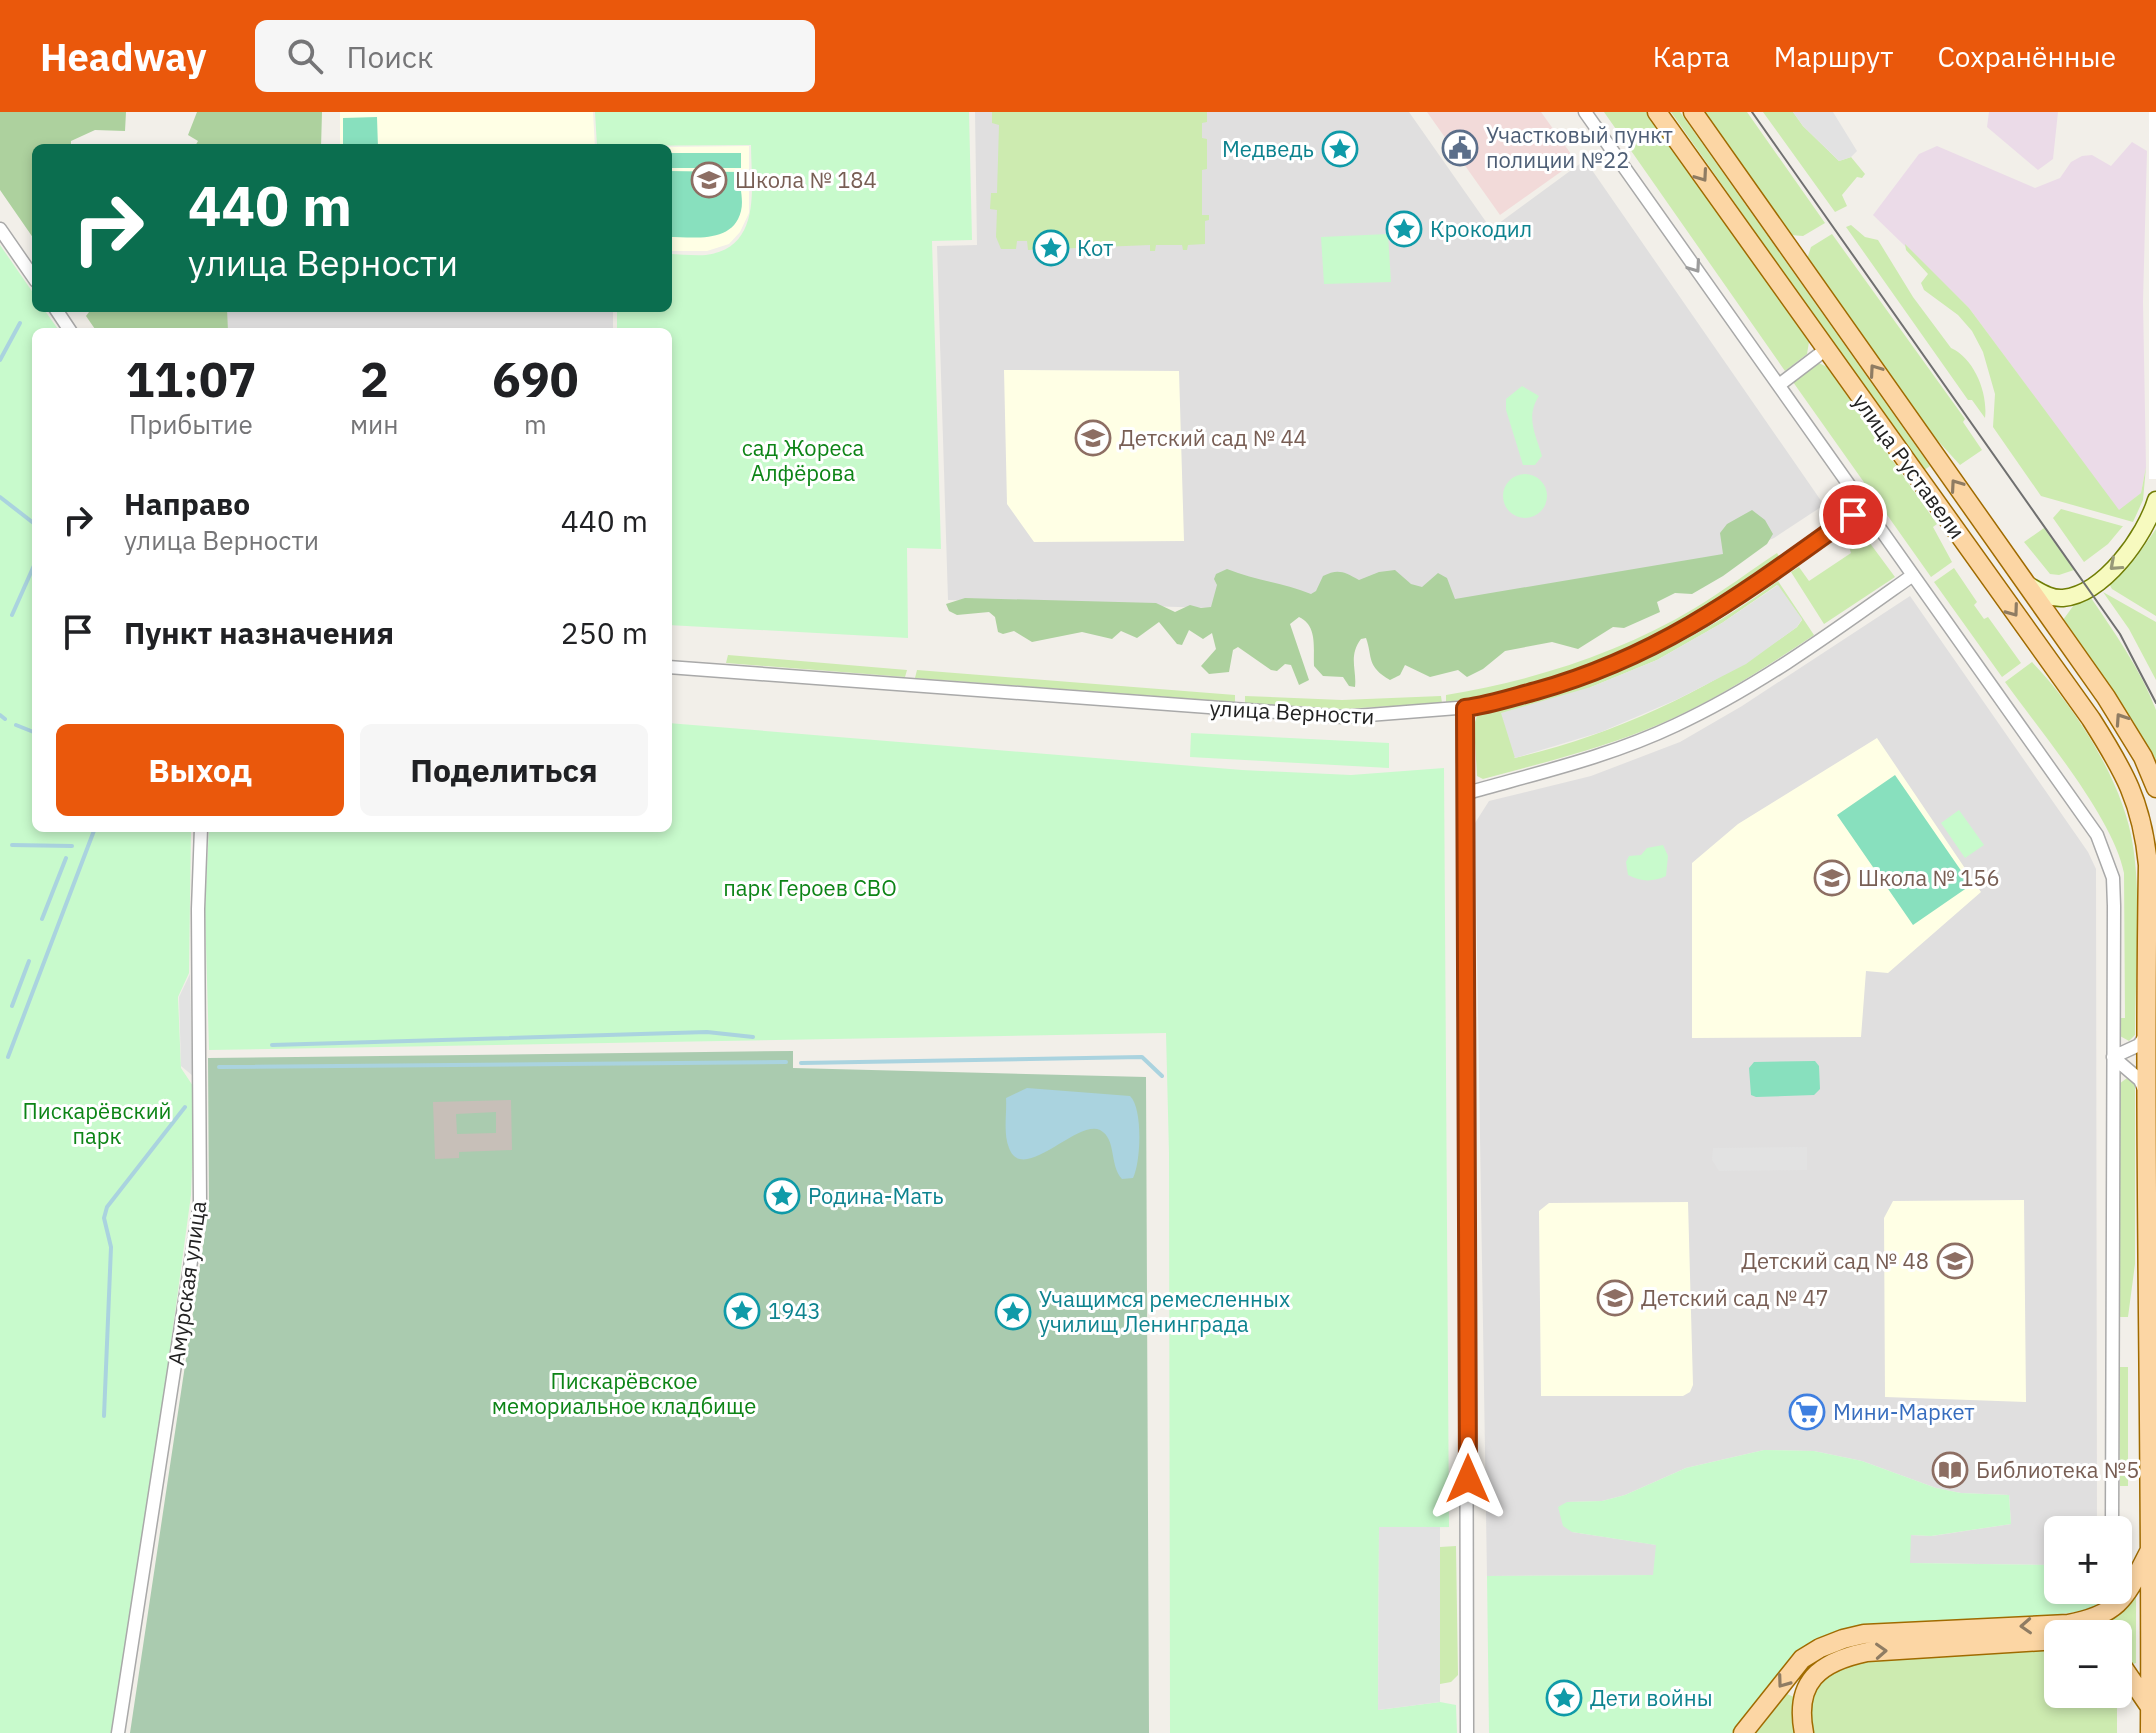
<!DOCTYPE html>
<html lang="ru">
<head>
<meta charset="utf-8">
<style>
	body { margin:0; font-family:"IBM Plex Sans",sans-serif; background:#f6f6f6; color:#202124; height:100vh; display:flex; flex-direction:column; font-size:30px; white-space:nowrap }
	* { box-sizing:border-box; margin:0 }
	p { font-size:26px; color:#757577 }
	.icon { flex:none; width:44px; height:44px; fill:none; stroke:currentColor; stroke-width:2; stroke-linecap:round; stroke-linejoin:round }
	.map { position:relative; flex:1; overflow:hidden }
	.details { position:absolute; left:32px; top:216px; width:640px; height:504px; display:flex; flex-direction:column; background:#fff; border-radius:12px; box-shadow:0 4px 12px #0003 }
	.details>* { flex:none }
	.banner { position:absolute; left:32px; top:32px; width:640px; height:168px; border-radius:12px; box-shadow:0 4px 12px #0003; background:#0b6e4f; color:#fff; overflow:hidden }
	.controls { position:absolute; left:2044px; top:1404px; display:grid; gap:16px }
	.controls a { display:grid; place-items:center; width:88px; height:88px; border-radius:12px; background:#fff; box-shadow:0 4px 12px #0003; font-size:40px }
	.pin { position:absolute; display:grid; place-items:center; width:68px; height:68px; color:#fff; margin:-34px; border:4px solid #fff; border-radius:50%; box-shadow:0 2px 8px #0007 }
	.me { position:absolute; width:88px; margin:-44px; rotate:0deg; stroke-linejoin:round; filter:drop-shadow(0 0 6px #0008) }
	.turn { display:flex; align-items:center; gap:28px; height:168px; padding:0 24px; font-size:36px }
	.turn .icon { width:104px; height:104px; stroke-width:2.5 }
	.turn b { display:block; font-size:56px; line-height:68px }
	.eta { display:flex; justify-content:space-evenly; align-items:center; height:136px; text-align:center }
	.eta b { font-size:48px; font-weight:700; line-height:56px }
	.button { display:flex; gap:16px; margin-top:auto; padding:16px 24px }
	.button a { flex:1; height:92px; border-radius:12px; background:#ea580c; color:#fff; font-size:32px; font-weight:700; line-height:92px; text-align:center }
	.button a+a { background:#f6f6f6; color:#202124 }
	ul { padding:0; list-style:none }
	li { display:flex; align-items:center; gap:24px; height:112px; padding:0 24px }
	li div { flex:1 }
	li b { display:block; font-size:30px }
	li em { font-style:normal }
	header { display:flex; align-items:center; gap:48px; box-sizing:border-box; height:112px; padding:0 40px; background:#ea580c; color:#fff }
	header strong { font-size:38px }
	nav { display:flex; gap:44px; margin-inline-start:auto; font-size:28px }
	.search { width:560px; height:72px; background:#f6f6f6; display:flex; align-items:center; gap:20px; box-sizing:border-box; padding:0 28px; border-radius:12px; color:#757577; font-size:30px }
	.map>svg:first-child { display:block }
	.residential { fill:#e0dfdf }
	.commercial { fill:#f2dad9 }
	.industrial { fill:#ebdbe8 }
	.education { fill:#ffffe5 }
	.grass { fill:#cdebb0; fill-rule:evenodd }
	.forest { fill:#add19e }
	.cemetery { fill:#aacbaf }
	.park { fill:#c8facc }
	.pitch { fill:#88e0be }
	.parking { fill:#e2e2e2 }
	.water { fill:#aad3df }
	.pier { fill:#fff }
	.lines { fill:none; stroke-linecap:round; stroke-linejoin:round }
	.stream { stroke:#aad3df; stroke-width:4 }
	.building { fill:#c7bfb8; fill-rule:evenodd }
	.street-casing { stroke:#a9a9a9; stroke-width:15 }
	.secondary-casing { stroke:#707d05; stroke-width:19 }
	.primary-casing { stroke:#a06b00; stroke-width:21 }
	.street { stroke:#fff; stroke-width:12 }
	.secondary { stroke:#f7fabf; stroke-width:16 }
	.primary { stroke:#fcd6a4; stroke-width:18 }
	.tram { stroke:#707070; stroke-width:2 }
	.oneway { stroke:#8f7c63 }
	.oneway2 { stroke:#9c9c9c }
	.oneway3 { stroke:#979978 }
	.route-casing { stroke:#983908; stroke-width:20 }
	.route { stroke:#ea580c; stroke-width:14 }
	.labels { text-anchor:middle; stroke-width:6; stroke-linejoin:round; paint-order:stroke }
	.service-label { font-size:22px; fill:#4e5e75; stroke:#fff; text-anchor:start }
	.culture-label { font-size:22px; fill:#0d838f; stroke:#fff; text-anchor:start }
	.education-label { font-size:22px; fill:#785e54; stroke:#fff; text-anchor:start }
	.park-label { font-size:22px; fill:#0c8416; stroke:#fff }
	.street-label { font-size:22px; fill:#222; stroke:#fff }
	.shop-label { font-size:22px; fill:#366cbe; stroke:#fff; text-anchor:start }
</style>
</head>
<body>
<header>
<strong>Headway</strong>
<div class="search"><svg class="icon" aria-label="search" viewBox="0 0 24 24"><circle cx="10" cy="10" r="6"/><path d="M15 15l6 6"/></svg>Поиск</div>
<nav><a>Карта</a><a>Маршрут</a><a>Сохранённые</a></nav>
</header>
<div class="map">
<svg width="2156" height="1621" viewBox="0 0 2156 1621">
	<rect width="100%" height="100%" fill="#f2efe9"/>
	<!-- residential -->
	<path class="residential" d="M975,0H1409L1491,117L1585,48L1824,393L1774,426L1718,450L1455,494L1210,496L948,488L937,134L977,133Z
		M226,196H613V220H226Z
		M1910,484L2088,740L2096,757L2097,1418H2058V1453L1910,1451V1423L1932,1424L2011,1412L2009,1383L1961,1381L1936,1376L1862,1349L1814,1339L1764,1338L1686,1356L1625,1383L1602,1389L1567,1390L1572,1420L1657,1433L1654,1463L1487,1464L1475,711L1489,689L1591,664L1680,630L1742,594Z"/>
	<!-- commercial -->
	<path class="commercial" d="M1427,0H1541L1576,49L1500,103Z"/>
	<!-- industrial -->
	<path class="industrial" d="M1989,0H2058L2053,47L2038,58L1987,15Z
		M2132,30L2147,39L2143,190L2146,355L2141,381L2119,399L1969,196L1873,103L1919,42L1937,34L2035,76L2060,66L2071,50L2082,44L2092,43L2111,54Z"/>
	<!-- education -->
	<path class="education" d="M340,0H593L595,36L749,34V101L740,120L729,132L707,139H668V36H340Z
		M1004,258L1179,259L1184,429L1034,430L1007,392Z
		M1877,626L1981,780L1888,861L1866,859L1861,925L1692,926V751L1738,712Z
		M2024,1088L2026,1290L1885,1285L1884,1106L1893,1089Z
		M1688,1090L1693,1273L1690,1280L1683,1284H1541L1539,1099L1549,1091Z"/>
	<!-- grass -->
	<path class="grass" d="M992,0H1207V10L1202,11V26L1207,27V57L1202,58V103H1209V108L1205,109V132L1188,133L1187,138H1183L1182,133H1156L1155,139H1150V133L1028,138L1027,129H1017L1016,137H1001L996,125L997,98L990,97L991,81H997L999,13L992,11Z
		M1604,0H1647L1809,230L1807,242L1785,259Z
		M1671,0H1680L1930,354L1923,359Z
		M1704,0H1747L1825,111L1803,124L1790,123Z
		M1763,0H1793L1803,14L1839,49L1851,45L1865,62L1862,66L1857,65L1842,83L1847,94L1835,100Z
		M1851,113L1865,125L1878,128L1913,185L1951,236C1975,247 1988,282 1985,306L1972,288H1968L1846,115Z
		M1832,122L1965,307L1963,310L1982,338L1960,353L1929,319L1807,147L1811,135Z
		M1905,132L1969,196L2119,398L2141,381L2146,355L2143,388L2133,410L2041,384L1993,315L1995,282L1983,240L1972,219L1958,203L1924,178L1921,171L1928,162L1906,138Z
		M1819,251L1827,255L1937,412L1933,415L1952,450L1931,465L1793,270Z
		M2061,397L2122,414H2123L2108,432L2084,450L2053,406Z
		M1855,411L1895,465L1824,512L1791,460L1799,455L1809,469L1851,441L1844,419Z
		M2044,416L2074,458L2059,463L2050,462L2024,430Z
		M2156,417V504L2112,477L2108,470L2135,447Z
		M1777,441L1780,446C1676,520 1576,573 1446,590V583C1532,569 1620,541 1695,496C1723,479 1750,459 1777,441Z
		M1954,456L1977,490L1974,493L1984,507L1988,505L2021,551L2002,565L1934,470Z
		M1778,469L1814,523C1765,556 1714,589 1660,612C1603,636 1543,651 1483,667L1477,664L1474,613L1478,601C1509,589 1546,584 1578,573C1650,550 1717,514 1778,469ZM1777,473L1802,508L1797,515C1713,576 1616,623 1514,646L1591,575L1657,548L1722,511Z
		M2103,480L2156,510V568L2129,517Z
		M2089,483C2114,520 2140,556 2156,598V652L2134,611L2063,508L2076,490Z
		M728,543L907,558L905,565L726,551Z
		M2032,550C2076,596 2124,671 2133,734C2142,792 2135,864 2135,923L2129,929L2120,924V906H2125L2124,761C2113,705 2040,619 2005,570Z
		M917,558L1235,583V590L915,566Z
		M1245,584L1342,588L1441,584L1442,591L1342,597L1245,591Z
		M2127,966L2135,972V1152L2128,1205H2120L2119,972Z
		M2119,1255H2128V1374H2120Z
		M1456,1434L1458,1563L1451,1570L1440,1572V1435Z
		M2136,1485V1551L2133,1552L2118,1535V1522L2078,1520L2119,1504Z
		M2058,1535V1582H2117V1621H1813C1806,1580 1818,1569 1851,1550Z
		M1787,1582L1794,1585L1796,1621H1756Z"/>
	<!-- forest -->
	<path class="forest" d="M0,0H126L125,19L95,18L71,29V36H36V130L0,78Z
		M197,0H322L321,36H194L198,29L188,23Z
		M92,196H227L228,220H97L86,204Z
		M1752,398L1765,408L1773,422L1767,432L1723,464L1692,482L1675,481L1657,490L1660,500L1624,516L1613,515L1578,537L1552,530L1505,539L1483,557L1467,565L1458,558L1430,565L1405,553L1400,563L1390,568C1366,554 1373,546 1366,526L1361,527C1348,544 1357,558 1355,575L1349,574L1343,565L1323,564L1314,554C1313,536 1318,514 1299,505L1290,512L1309,568L1299,573L1291,553L1285,552L1277,559L1271,558L1238,535L1233,538L1229,560L1209,562L1201,554L1216,537L1212,521L1203,527L1189,518L1182,533L1177,532L1159,510L1137,526L1121,519L1112,527L1082,520L1032,530L1014,519L1003,522L998,520L995,505L989,500L957,503L949,499L946,492L965,486L1156,491L1175,500L1190,493L1201,496L1211,495L1217,473L1214,467L1216,462L1227,457C1254,468 1283,471 1311,482L1316,479L1323,464C1338,456 1345,460 1359,468L1379,460L1395,458L1411,472L1422,475L1438,461L1447,466L1455,487L1723,442L1720,421L1727,412Z"/>
	<!-- cemetery -->
	<path class="cemetery" d="M793,939V956L1146,965L1149,1621H130L209,1093L208,946Z"/>
	<!-- park -->
	<path class="park" d="M595,0H969L972,128L932,129L941,437L907,436L908,526L668,513V220H617V196H668V142C680,142 694,144 706,143C763,136 751,73 751,33L597,34Z
		M1388,122L1391,170L1324,172L1321,125Z
		M0,133L36,185V196H43L60,220H36V716H191L189,861L178,885L181,956L195,977L191,1083L118,1621H0Z
		M1522,274L1539,284C1525,305 1536,323 1542,344L1535,353H1523L1506,298V287Z
		M1503 384a22 22 0 1 1 44 0a22 22 0 1 1-44 0Z
		M668,611L1242,658L1351,663L1444,656L1449,1415L1379,1416L1378,1598L1440,1590L1456,1593L1457,1621H1170L1169,1041L1166,921L209,938L205,797L209,716H668Z
		M1191,621L1389,631V656L1190,645Z
		M1959,698L1984,733L1965,746L1941,711Z
		M1663,733L1668,744L1666,764C1653,770 1641,770 1628,763L1626,750L1629,744L1641,743L1647,736Z
		M1764,1338L1814,1339L1862,1349L1936,1376L1961,1381L2009,1383L2011,1412L1931,1424L1911,1423L1910,1451L2058,1453V1478H2097L2096,1497L1800,1539L1732,1621H1489L1487,1464L1653,1463L1656,1433L1572,1420L1563,1414L1558,1395L1567,1390L1602,1389L1625,1383L1686,1356Z"/>
	<!-- pitch -->
	<path class="pitch" d="M377,5L378,36H343V6Z
		M668,41H741V56H668Z
		M668,59L739,60C739,72 744,87 741,99C733,132 693,125 668,125Z
		M1895,663L1971,773L1913,813L1837,703Z
		M1815,949L1819,954L1820,977L1814,983L1756,985L1751,983L1749,956L1754,950Z"/>
	<!-- parking -->
	<path class="parking" d="M1793,0H1833L1857,39L1851,45L1839,49L1803,14Z
		M1778,473L1802,507L1797,515L1746,552L1678,587L1601,620L1515,646L1501,601L1591,575L1657,548L1722,511Z
		M190,862L192,940L193,964L181,954L179,885Z
		M1807,1035V1058L1719,1059L1712,1048L1713,1036Z
		M1379,1415H1440V1590L1378,1598Z"/>
	<!-- water -->
	<path class="water" d="M1027,976L1130,984C1143,996 1141,1050 1133,1066L1122,1067C1109,1053 1117,1027 1100,1018C1077,1007 1023,1073 1009,1036C1003,1021 1007,1002 1006,986Z"/>
	<!-- pier -->
	<path class="pier" d="M2149,0H2156V367H2149Z"/>
	<g class="lines">
		<!-- stream -->
		<path class="stream" d="M0,248L20,211
			M0,385L36,413
			M12,503L36,449
			M0,603L5,607
			M16,613L36,621
			M12,733L72,734
			M42,807L66,746
			M12,894L29,849
			M272,933L707,920L753,925
			M8,945L95,716
			M801,951L1142,945L1162,964
			M219,955L786,950
			M104,1304L111,1135L104,1106L107,1095L185,995"/>
	</g>
	<!-- building -->
	<path class="building" d="M511,988L512,1038L459,1040V1046L435,1047L433,990ZM496,1000V1021L457,1022L456,1002Z"/>
	<g class="lines">
		<!-- street casing -->
		<g class="street-casing">
			<path id="street" d="M1585,0L2097,723L2113,766L2114,794L2112,1418
				M0,117L36,169
				M55,196L71,220
				M1779,273L1825,238
				M668,555L1343,605L1470,595L1557,573L1653,536L1703,509L1751,477L1864,395
				M1465,596L1467,1621
				M1467,681C1537,661 1609,645 1676,613C1760,574 1837,517 1913,463
				M2113,945L2140,968L2144,977
				M2113,945L2139,933L2145,924
				M118,1621L200,1091L198,797L201,716"/>
		</g>
		<!-- secondary casing -->
		<g class="secondary-casing">
			<path id="secondary" d="M2028,473C2039,479 2050,487 2063,486C2104,482 2145,424 2156,388"/>
		</g>
		<!-- primary casing -->
		<g class="primary-casing">
			<path id="primary" d="M1657,0L2091,607C2124,659 2142,690 2148,753C2143,1042 2152,1332 2150,1621
				M1693,0L2106,585L2143,645L2156,676
				M2118,1548L2150,1595
				M1743,1621L1802,1547L1820,1536L1843,1527L1864,1522L2068,1512C2122,1502 2126,1484 2150,1438
				M1804,1621C1794,1570 1819,1550 1867,1540L2058,1528"/>
		</g>
		<!-- street -->
		<use href="#street" class="street"/>
		<!-- secondary -->
		<use href="#secondary" class="secondary"/>
		<!-- primary -->
		<use href="#primary" class="primary"/>
		<!-- tram -->
		<path class="tram" d="M1752,0L2120,522L2156,591"/>
	</g>
	<!-- one-way arrows -->
	<defs><path id="oneway-chevron" d="M-2-3.5L2.5 0L-2 3.5" fill="none" stroke-width="1.6" stroke-linecap="round" stroke-linejoin="round" transform="scale(2)"/></defs>
	<g class="oneway">
		<use href="#oneway-chevron" transform="translate(1702 64) rotate(55)"/>
		<use href="#oneway-chevron" transform="translate(1875 258) rotate(-125)"/>
		<use href="#oneway-chevron" transform="translate(1956 373) rotate(-125)"/>
		<use href="#oneway-chevron" transform="translate(2013 499) rotate(54)"/>
		<use href="#oneway-chevron" transform="translate(2121 607) rotate(-124)"/>
		<use href="#oneway-chevron" transform="translate(2026 1514) rotate(177)"/>
		<use href="#oneway-chevron" transform="translate(1881 1539) rotate(-3)"/>
		<use href="#oneway-chevron" transform="translate(1783 1570) rotate(126)"/>
	</g>
	<use class="oneway2" href="#oneway-chevron" transform="translate(1695 155) rotate(55)"/>
	<use class="oneway3" href="#oneway-chevron" transform="translate(2115 453) rotate(138)"/>
	<g class="lines">
		<!-- route casing -->
		<g class="route-casing">
			<path id="route" d="M1468,1367L1465,596C1489,593 1513,585 1536,579C1663,544 1748,478 1853,403"/>
		</g>
		<!-- route -->
		<use href="#route" class="route"/>
	</g>
	<!-- icons -->
	<defs>
		<g id="civic-ring" transform="scale(1.8)"><circle r="9.5" fill="#fff" stroke="#5c6f8a" stroke-width="1.5"/><path d="M-.6-6.5H3V-4.5H.6V-3L4-1V1h2V6H-6V1h2V-1L-.6-3ZM-1.2 2.5V6h2.4V2.5Z" fill="#5c6f8a"/></g>
		<g id="sight-ring" transform="scale(1.8)"><circle r="9.5" fill="#fff" stroke="#0f9aa8" stroke-width="1.5"/><path d="M0-6L1.8-2.2L6-1.7L2.9 1.2L3.7 5.4L0 3.3L-3.7 5.4L-2.9 1.2L-6-1.7L-1.8-2.2Z" fill="#0f9aa8"/></g>
		<g id="school-ring" transform="scale(1.8)"><circle r="9.5" fill="#fff" stroke="#8d6e63" stroke-width="1.5"/><path d="M0-5L7-2L0 1L-7-2ZM-4 1L0 2.5L4 1V4Q0 6-4 4Z" fill="#8d6e63"/></g>
		<g id="supermarket-ring" transform="scale(1.8)"><circle r="9.5" fill="#fff" stroke="#3f7fe0" stroke-width="1.5"/><path d="M-6-5.5h2.5l.6 2H6L4.5 2H-2.5L-4.4-4H-6ZM-1.5 3.2a1.3 1.3 0 1 0 .1 0ZM3 3.2a1.3 1.3 0 1 0 .1 0Z" fill="#3f7fe0"/></g>
		<g id="library-ring" transform="scale(1.8)"><circle r="9.5" fill="#fff" stroke="#8d6e63" stroke-width="1.5"/><path d="M-6-4Q-3-5.5-.7-3.5V5Q-3 3-6 4ZM6-4Q3-5.5 .7-3.5V5Q3 3 6 4Z" fill="#8d6e63"/></g>
	</defs>
	<g fill-rule="evenodd">
		<use href="#civic-ring" x="1460" y="36"/>
		<use href="#sight-ring" x="1340" y="37"/>
		<use href="#school-ring" x="709" y="68"/>
		<use href="#sight-ring" x="1404" y="117"/>
		<use href="#sight-ring" x="1051" y="136"/>
		<use href="#school-ring" x="1093" y="326"/>
		<use href="#school-ring" x="1832" y="766"/>
		<use href="#sight-ring" x="782" y="1084"/>
		<use href="#school-ring" x="1955" y="1149"/>
		<use href="#school-ring" x="1615" y="1186"/>
		<use href="#sight-ring" x="742" y="1199"/>
		<use href="#sight-ring" x="1013" y="1200"/>
		<use href="#supermarket-ring" x="1807" y="1300"/>
		<use href="#library-ring" x="1950" y="1358"/>
		<use href="#sight-ring" x="1564" y="1586"/>
	</g>
	<g class="labels">
		<!-- service labels -->
		<g class="service-label">
			<text x="1486" y="31">Участковый пункт<tspan x="1486" dy="25">полиции №22</tspan></text>
		</g>
		<!-- culture labels -->
		<g class="culture-label">
			<text x="1314" y="45" text-anchor="end">Медведь</text>
			<text x="1430" y="125">Крокодил</text>
			<text x="1077" y="144">Кот</text>
			<text x="808" y="1092">Родина-Мать</text>
			<text x="1039" y="1195">Учащимся ремесленных<tspan x="1039" dy="25">училищ Ленинграда</tspan></text>
			<text x="768" y="1207">1943</text>
			<text x="1590" y="1594">Дети войны</text>
		</g>
		<!-- education labels -->
		<g class="education-label">
			<text x="735" y="76">Школа № 184</text>
			<text x="1119" y="334">Детский сад № 44</text>
			<text x="1858" y="774">Школа № 156</text>
			<text x="1929" y="1157" text-anchor="end">Детский сад № 48</text>
			<text x="1641" y="1194">Детский сад № 47</text>
			<text x="1976" y="1366">Библиотека №5</text>
		</g>
		<!-- park labels -->
		<g class="park-label">
			<text x="803" y="344">сад Жореса<tspan x="803" dy="25">Алфёрова</tspan></text>
			<text x="810" y="784">парк Героев СВО</text>
			<text x="97" y="1007">Пискарёвский<tspan x="97" dy="25">парк</tspan></text>
			<text x="624" y="1277">Пискарёвское<tspan x="624" dy="25">мемориальное кладбище</tspan></text>
		</g>
		<!-- street labels -->
		<g class="street-label">
			<text transform="translate(1909 354) rotate(54)" y="8">улица Руставели</text>
			<text transform="translate(1292 600) rotate(3)" y="8">улица Верности</text>
			<text transform="translate(187 1171) rotate(-82)" y="8">Амурская улица</text>
		</g>
		<!-- shop labels -->
		<g class="shop-label">
			<text x="1833" y="1308">Мини-Маркет</text>
		</g>
	</g>
</svg>
<div class="controls">
<a>+</a>
<a>−</a>
</div>
<div class="pin" style="left:1853px;top:403px;background:#d93025"><svg class="icon" aria-label="arrive" viewBox="0 0 24 24"><path d="M6 21V4h12l-3 4 3 4H6"/></svg></div>
<svg class="me" style="left:1468px;top:1367px" viewBox="-20 -20 40 40"><path d="M0-17L14 15 0 8-14 15z" fill="#ea580c" stroke="#fff" stroke-width="4"/></svg>
<div class="banner">
<div class="turn"><svg class="icon" aria-label="right" viewBox="0 0 24 24"><path d="M7 20v-9h11M14 6l5 5-5 5"/></svg><div><b>440 m</b>улица Верности</div></div>
</div>
<section class="details">
<div class="eta">
<div><b>11:07</b><p>Прибытие</p></div>
<div><b>2</b><p>мин</p></div>
<div><b>690</b><p>m</p></div>
</div>
<ul>
<li><svg class="icon" aria-label="right" viewBox="0 0 24 24"><path d="M7 20v-9h11M14 6l5 5-5 5"/></svg><div><b>Направо</b><p>улица Верности</p></div><em>440 m</em></li>
<li><svg class="icon" aria-label="arrive" viewBox="0 0 24 24"><path d="M6 21V4h12l-3 4 3 4H6"/></svg><div><b>Пункт назначения</b></div><em>250 m</em></li>
</ul>
<div class="button"><a>Выход</a><a>Поделиться</a></div>
</section>
</div>
</body>
</html>
